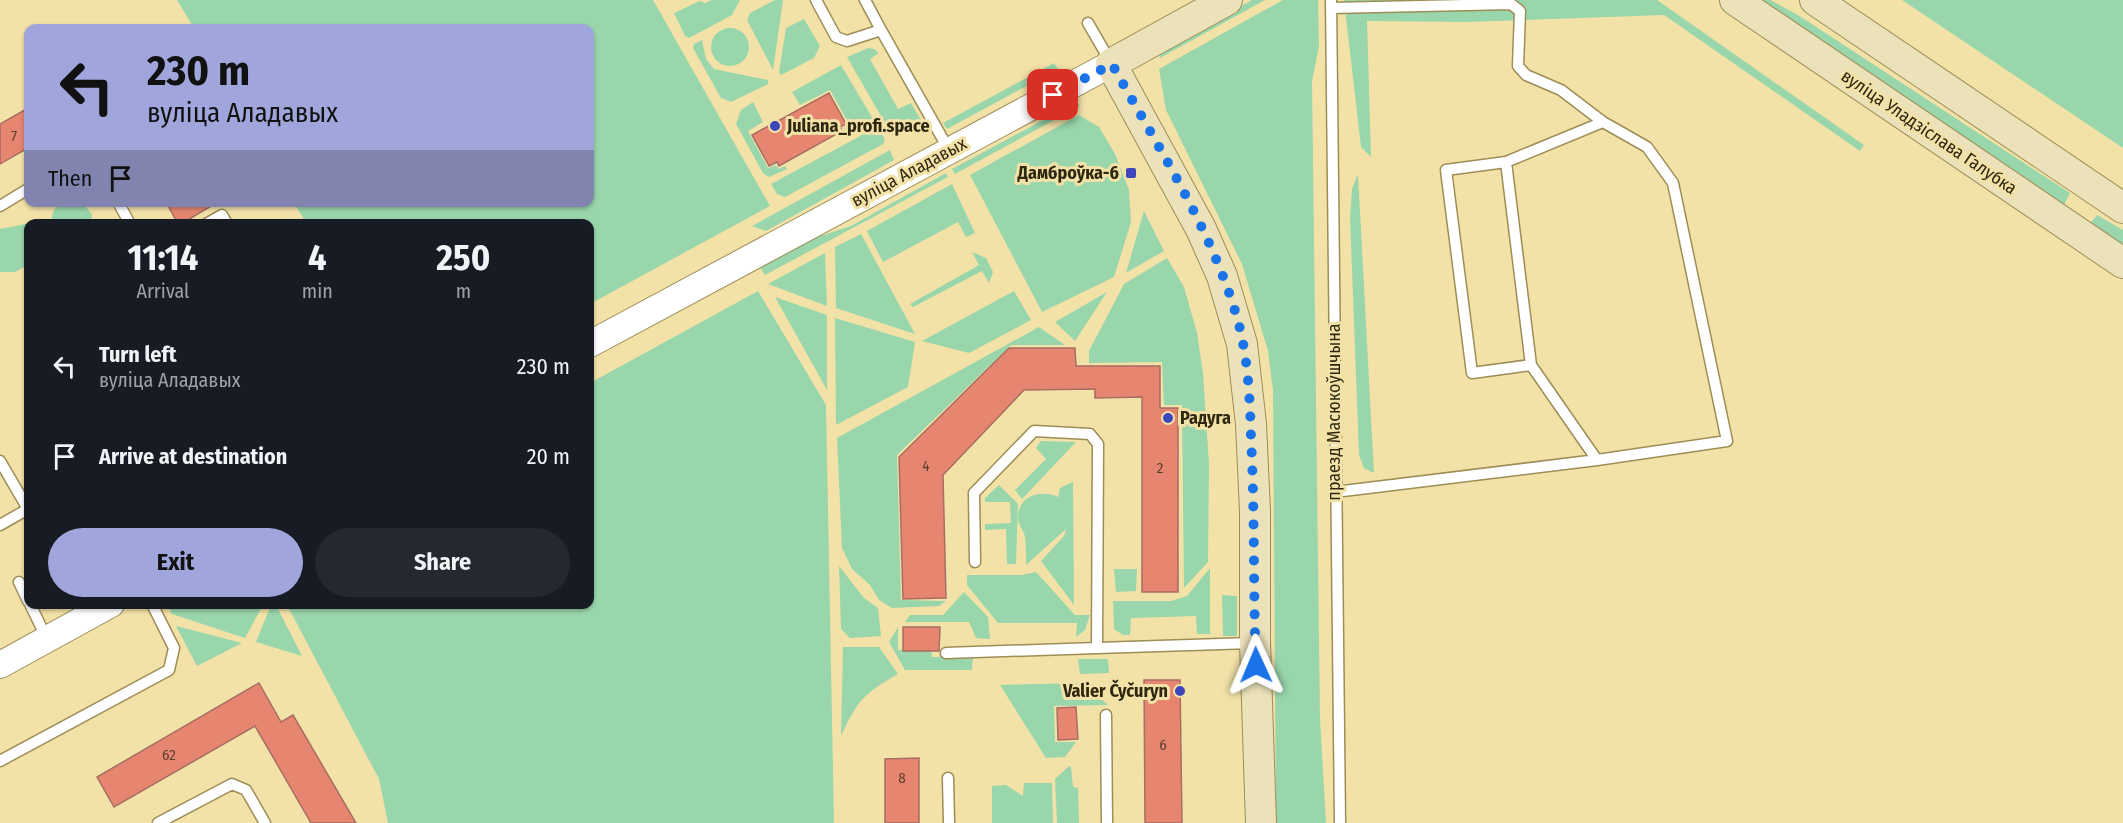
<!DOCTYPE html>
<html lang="en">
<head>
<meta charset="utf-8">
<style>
	body { margin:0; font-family:"Fira Sans Condensed",sans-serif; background:#242831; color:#f1f3f6; height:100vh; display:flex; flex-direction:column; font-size:22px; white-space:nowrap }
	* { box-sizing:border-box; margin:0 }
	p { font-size:20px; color:#9ea1a6 }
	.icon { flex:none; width:33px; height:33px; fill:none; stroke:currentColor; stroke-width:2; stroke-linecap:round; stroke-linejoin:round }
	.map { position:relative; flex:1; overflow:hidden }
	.sheet { position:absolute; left:24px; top:219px; width:570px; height:390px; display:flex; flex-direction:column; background:#171b24; border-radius:12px; box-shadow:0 2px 4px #0004 }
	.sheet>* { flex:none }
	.guide { position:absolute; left:24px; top:24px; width:570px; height:183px; border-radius:12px; box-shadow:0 2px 4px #0004; background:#a0a5db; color:#111; overflow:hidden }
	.pin { position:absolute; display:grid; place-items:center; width:51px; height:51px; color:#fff; margin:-26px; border-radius:12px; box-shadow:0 3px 9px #0006 }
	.me { position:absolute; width:66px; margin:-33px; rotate:359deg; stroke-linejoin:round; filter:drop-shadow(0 0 4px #0008) }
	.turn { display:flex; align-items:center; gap:21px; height:126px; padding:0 24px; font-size:27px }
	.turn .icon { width:78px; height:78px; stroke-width:2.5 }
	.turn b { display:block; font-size:42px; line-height:51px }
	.then { display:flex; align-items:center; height:57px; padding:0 24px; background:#0003; gap:12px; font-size:22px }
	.eta { display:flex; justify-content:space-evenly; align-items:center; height:102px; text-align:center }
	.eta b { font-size:36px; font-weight:700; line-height:42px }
	.primary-button { display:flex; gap:12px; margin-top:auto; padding:12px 24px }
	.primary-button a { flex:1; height:69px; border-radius:36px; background:#a0a5db; color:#111; font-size:24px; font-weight:700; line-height:69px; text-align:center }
	.primary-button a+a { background:#242831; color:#f1f3f6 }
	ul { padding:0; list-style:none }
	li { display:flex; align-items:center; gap:18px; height:90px; padding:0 24px }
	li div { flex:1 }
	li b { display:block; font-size:22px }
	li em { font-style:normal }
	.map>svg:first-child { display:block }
	.green { fill:#99d6ab }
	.building { fill:#e68670; stroke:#a76e61; stroke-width:1.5 }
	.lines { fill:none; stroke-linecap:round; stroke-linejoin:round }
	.service-casing { stroke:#9d8d56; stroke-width:13 }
	.tertiary-casing { stroke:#9d8d56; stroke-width:28 }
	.secondary-casing { stroke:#9d8d56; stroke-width:32 }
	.service { stroke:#fff; stroke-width:10 }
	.tertiary { stroke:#fff; stroke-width:26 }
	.secondary { stroke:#ece2ba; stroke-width:30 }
	.route { stroke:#1a73e8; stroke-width:10; stroke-dasharray:0 18 }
	.poi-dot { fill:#3d46ba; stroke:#f3e2a8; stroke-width:2 }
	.labels { text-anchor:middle; stroke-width:6; stroke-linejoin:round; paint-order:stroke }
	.number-label { font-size:15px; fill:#5d4029 }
	.poi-label { font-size:18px; font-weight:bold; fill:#2f2811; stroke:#f3e2a8; text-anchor:start }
	.street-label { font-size:18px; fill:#2f2811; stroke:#f3e2a8 }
</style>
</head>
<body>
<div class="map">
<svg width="2123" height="823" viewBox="0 0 2123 823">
	<rect width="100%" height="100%" fill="#f3e2a8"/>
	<!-- green -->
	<path class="green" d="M177,0H653L770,206L590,304V224L306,223L294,203L590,202V28H194Z
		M712,0H740L732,15L689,38L685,36L674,13L700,1L705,3Z
		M775,0H783L773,70L747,20L750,13Z
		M1252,0H1265L1160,58L1159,52Z
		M1283,0H1318L1319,46L1312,81L1320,719L1326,823H1276L1273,391L1268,351L1242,264L1166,110L1159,69Z
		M1344,0H1657L1864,145L1860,151L1664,15L1466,22L1367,21L1371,157L1361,147Z
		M1755,0H1770L1798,15L2070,193L2063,207Z
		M1902,0H2123V148Z
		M804,19L820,46L814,58L781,75L779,72L786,28Z
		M711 47a19 19 0 1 1 38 0a19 19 0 1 1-38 0Z
		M702,40L706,59L714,69L768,80V84L731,102L721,98L693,48L694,44Z
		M868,48L874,49L879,53L870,59L898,109L911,103L922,122L893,137L847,57Z
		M1054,63L1058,69L947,129L943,123Z
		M841,65L873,119L847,134L844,128L849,124L830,90L800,105L792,92Z
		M753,102L763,122L748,131L768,168L776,165L778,169L785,166L787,169L769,177L763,173L736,124L741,110Z
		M1077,102L1080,106L955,174L952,169Z
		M1079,115L1099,127L1115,154L1129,190L1131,222L1114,277L1042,312L970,175Z
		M877,127L885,139L883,144L785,197L777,194L771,184Z
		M890,150L894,160L766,231L752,226Z
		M946,173L948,177L765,275L758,264L802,242L851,226Z
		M1358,174L1374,473L1364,468L1359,455L1350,217L1352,189Z
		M952,184L975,233L966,237L958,222L883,262L867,231Z
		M63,203L83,204L92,214L91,223H52C51,213 54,207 63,203Z
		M1144,211L1164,251L1126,273Z
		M2097,215L2123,230V248L2089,225Z
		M31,223L28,224V265L15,272H0V229Z
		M861,234L915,334L836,308L835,247Z
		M972,252L986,258L993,272L989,283L982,271L913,307L910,304L979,265Z
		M825,253L827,306L768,284Z
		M1167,258L1184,287L1197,333L1203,373L1209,464L1208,562L1184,588L1182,405H1164L1162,362L1089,363V351L1124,284Z
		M758,291L826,405L834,823H388L379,779L287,605L590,604V383Z
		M1014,291L1031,320L969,353L922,341Z
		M1107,292L1075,341L1055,322Z
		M775,297L827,315V390Z
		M835,318L915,342L908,387L836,425Z
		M1039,327L1065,345H1011L897,455L901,600L946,601L939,606L892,608L879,600L870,585L852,569L842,548L837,438Z
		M1041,441L1076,442L1022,499L1015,490L1046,459L1036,448Z
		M1073,482L1074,605L1041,561L1064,536L1066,529L1026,565C1026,556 1026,546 1025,537C1024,531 1019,526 1018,519C1017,496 1040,489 1058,497L1060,488Z
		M999,485L1018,504L1016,564H1007L1006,529L985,530V524L1011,523L1010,502H985V498Z
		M839,566L864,598L878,608L881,636L850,638L841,629Z
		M1210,568V634H1197L1196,616L1131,618L1130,635H1123L1114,629L1113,601H1171L1187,596Z
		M1114,569H1137L1136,591L1116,592Z
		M1036,572L1075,615H1090L1085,630L1076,637L1077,623H998L967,585V575H1022Z
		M964,592L988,617L990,639L976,638L969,622H905L910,615H943Z
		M1222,595L1237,596V636H1223Z
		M172,605L263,604V605L245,638L172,614L168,606Z
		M271,605H276L302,656L256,642Z
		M176,626L242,643L197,666Z
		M898,627V650L931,649L932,657L973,656L972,670H905L889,642Z
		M843,647H879L898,674C863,694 858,700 841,736Z
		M1078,659H1108L1109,673L1080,674Z
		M1083,683L1108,705L1054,706L1055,742H1076L1065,757L1046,758L1000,685Z
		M1069,766L1071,767L1073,787L1078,788L1079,823H1057L1055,779Z
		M1024,783H1052L1053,823H992V786L1006,785L1023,796Z"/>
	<!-- building -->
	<path class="building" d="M829,93L846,124L840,127L842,131L779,166L777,162L769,166L752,135Z
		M28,108V148L0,164V124Z
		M166,202H218L181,224H178Z
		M1009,348H1075L1076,366H1160V408H1178V592H1142V397L1095,398V389L1024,390L943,475L946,598L903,599L899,457Z
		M903,627H940L939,651H903Z
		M1144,680H1180L1182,823H1145Z
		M259,683L281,722L293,715L356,823H311L255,726L114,807L97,777Z
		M1076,707L1078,739L1058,740L1057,708Z
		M919,758V823H885V759Z"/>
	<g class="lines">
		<!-- service casing -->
		<g class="service-casing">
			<path id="service" d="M816,0L836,37L847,41L881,30L949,150
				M865,0L881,30
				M1331,0L1340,823
				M1331,8L1511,4L1520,11L1518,66L1526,75L1561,90L1603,122
				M1088,23L1110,61
				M1506,162L1531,365L1472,373L1446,170Z
				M118,202L130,224
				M0,206L28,189
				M206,224L222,215L227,224
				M1531,365L1597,460
				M0,461L28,509L0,525
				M1335,492L1597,460L1727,441L1673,183L1647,147L1603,122L1506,162
				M975,562L974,493L1034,431L1090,434L1098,444L1097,648L1252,643
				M19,582L28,601
				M30,604L47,639
				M946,653L1097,648
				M1106,715L1107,823
				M0,761L169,670L174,648L152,604
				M948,778L949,823
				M158,823L232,784L246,790L265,823"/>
		</g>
		<!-- tertiary casing -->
		<g class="tertiary-casing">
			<path id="tertiary" d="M590,344L1111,64
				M0,665L111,604"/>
		</g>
		<!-- secondary casing -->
		<g class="secondary-casing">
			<path id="secondary" d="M1227,0L1111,64L1201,229L1222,276L1242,344L1251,424L1255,511V643L1261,823
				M1735,0L2123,263
				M1815,0L2123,208"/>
		</g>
		<!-- service -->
		<use href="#service" class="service"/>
		<!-- tertiary -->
		<use href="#tertiary" class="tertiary"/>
		<!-- secondary -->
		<use href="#secondary" class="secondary"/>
	</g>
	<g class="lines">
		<!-- route -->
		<path class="route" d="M1053,95L1112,64C1157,146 1212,229 1238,321C1248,358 1250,399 1251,438C1255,514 1253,589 1256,665"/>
	</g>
	<!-- markers -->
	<g class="poi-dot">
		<circle cx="775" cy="126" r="6"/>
		<rect x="1125" y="167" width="12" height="12" rx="3"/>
		<circle cx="1168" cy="418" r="6"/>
		<circle cx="1180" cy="691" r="6"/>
	</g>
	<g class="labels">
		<!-- number labels -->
		<g class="number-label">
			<text x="14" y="141">7</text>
			<text x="926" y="471">4</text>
			<text x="1160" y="473">2</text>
			<text x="1163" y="750">6</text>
			<text x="169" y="760">62</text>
			<text x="902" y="783">8</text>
		</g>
		<!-- poi labels -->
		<g class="poi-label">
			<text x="787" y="132">Juliana_profi.space</text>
			<text x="1119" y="179" text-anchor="end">Дамброўка-6</text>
			<text x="1180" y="424">Радуга</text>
			<text x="1168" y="697" text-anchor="end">Valier Čyčuryn</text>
		</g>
		<!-- street labels -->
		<g class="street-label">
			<text transform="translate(1929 132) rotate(34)" y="6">вуліца Уладзіслава Галубка</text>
			<text transform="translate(909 172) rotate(-28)" y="6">вуліца Аладавых</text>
			<text transform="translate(1334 412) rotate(-90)" y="6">праезд Масюкоўшчына</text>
		</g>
	</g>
</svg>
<div class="pin" style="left:1053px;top:95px;background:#d93025"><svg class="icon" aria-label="arrive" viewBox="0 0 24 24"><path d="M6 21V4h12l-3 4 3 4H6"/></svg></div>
<svg class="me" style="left:1256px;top:665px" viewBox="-20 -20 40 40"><path d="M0-17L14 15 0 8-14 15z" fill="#1a73e8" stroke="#fff" stroke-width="4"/></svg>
<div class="guide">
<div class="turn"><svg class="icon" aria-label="left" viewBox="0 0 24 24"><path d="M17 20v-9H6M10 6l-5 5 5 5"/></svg><div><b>230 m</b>вуліца Аладавых</div></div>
<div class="then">Then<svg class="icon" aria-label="arrive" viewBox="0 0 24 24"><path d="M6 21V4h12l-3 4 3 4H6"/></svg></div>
</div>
<section class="sheet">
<div class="eta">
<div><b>11:14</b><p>Arrival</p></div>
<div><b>4</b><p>min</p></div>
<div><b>250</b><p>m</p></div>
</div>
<ul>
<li><svg class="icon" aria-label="left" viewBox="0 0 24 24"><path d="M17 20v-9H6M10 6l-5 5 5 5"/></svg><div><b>Turn left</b><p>вуліца Аладавых</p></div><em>230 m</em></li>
<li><svg class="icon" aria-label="arrive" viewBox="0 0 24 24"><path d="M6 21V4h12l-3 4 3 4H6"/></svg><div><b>Arrive at destination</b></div><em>20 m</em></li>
</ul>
<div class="primary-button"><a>Exit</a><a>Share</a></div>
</section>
</div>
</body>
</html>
